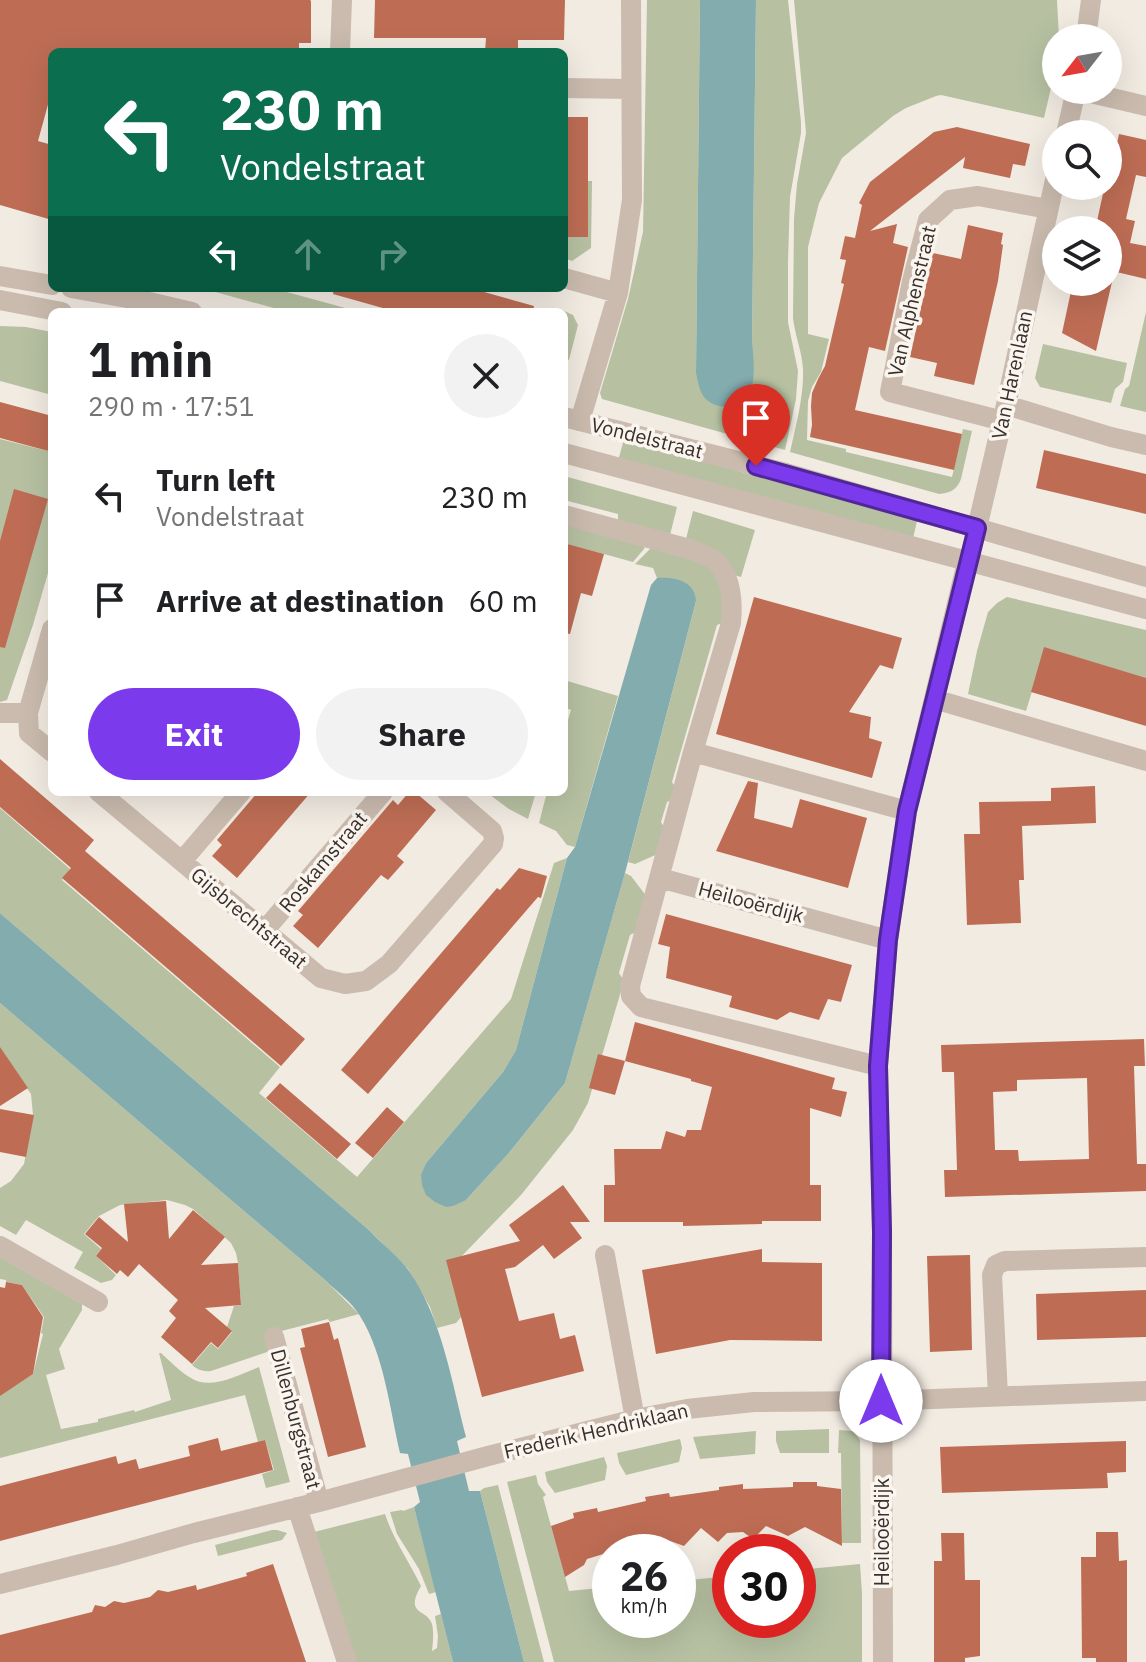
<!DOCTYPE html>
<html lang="en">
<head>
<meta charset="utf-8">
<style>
	body { margin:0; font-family:"IBM Plex Sans",sans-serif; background:#f2f2f2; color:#202124; height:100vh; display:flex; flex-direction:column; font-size:30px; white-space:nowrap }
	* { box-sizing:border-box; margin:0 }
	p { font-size:26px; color:#757577 }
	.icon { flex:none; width:44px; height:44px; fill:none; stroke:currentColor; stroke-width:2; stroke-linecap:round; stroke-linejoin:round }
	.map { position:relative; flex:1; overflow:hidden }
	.details { position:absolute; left:48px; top:308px; width:520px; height:488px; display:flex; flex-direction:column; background:#fff; border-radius:12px; box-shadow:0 8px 32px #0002 }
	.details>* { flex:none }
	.top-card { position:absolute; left:48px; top:48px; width:520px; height:244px; border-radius:12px; box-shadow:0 8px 32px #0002; background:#0b6e4f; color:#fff; overflow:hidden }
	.needle { width:52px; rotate:239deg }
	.tools { position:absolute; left:1042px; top:24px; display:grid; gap:16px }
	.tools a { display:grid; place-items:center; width:80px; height:80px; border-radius:50%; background:#fff; box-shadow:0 8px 32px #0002; font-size:40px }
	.speed { position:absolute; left:592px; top:1534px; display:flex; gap:16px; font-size:40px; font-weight:700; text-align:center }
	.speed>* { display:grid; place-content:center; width:104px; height:104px; border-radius:50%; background:#fff; box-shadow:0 8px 32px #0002; line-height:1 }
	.speed small { font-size:20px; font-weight:400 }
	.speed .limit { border:12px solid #d22; background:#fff; color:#111 }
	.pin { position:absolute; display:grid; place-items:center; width:68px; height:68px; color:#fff; margin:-82px -34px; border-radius:50% 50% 50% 0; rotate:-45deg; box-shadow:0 0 8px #0007 }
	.pin .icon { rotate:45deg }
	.me { position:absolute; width:88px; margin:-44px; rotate:0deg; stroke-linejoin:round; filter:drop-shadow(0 0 6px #0008) }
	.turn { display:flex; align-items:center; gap:28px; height:168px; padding:0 40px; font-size:36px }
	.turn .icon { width:104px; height:104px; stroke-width:2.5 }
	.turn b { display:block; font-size:56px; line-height:68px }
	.lanes { display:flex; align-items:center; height:76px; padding:0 40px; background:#0003; justify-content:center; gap:40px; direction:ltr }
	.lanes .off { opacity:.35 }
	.round { display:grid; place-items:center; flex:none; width:84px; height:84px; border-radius:42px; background:#f2f2f2 }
	.head { display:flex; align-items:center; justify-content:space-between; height:136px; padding:0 40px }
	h1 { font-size:48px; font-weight:700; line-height:60px }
	.cta { display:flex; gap:16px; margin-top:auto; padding:16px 40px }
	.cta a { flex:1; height:92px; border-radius:48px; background:#7c3aed; color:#fff; font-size:32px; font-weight:700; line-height:92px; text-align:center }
	.cta a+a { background:#f2f2f2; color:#202124 }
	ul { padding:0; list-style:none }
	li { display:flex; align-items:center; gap:24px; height:104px; padding:0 40px }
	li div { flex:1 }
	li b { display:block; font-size:30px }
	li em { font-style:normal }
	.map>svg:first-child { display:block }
	.green { fill:#b7c1a2 }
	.water { fill:#83acae }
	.building { fill:#be6d54; fill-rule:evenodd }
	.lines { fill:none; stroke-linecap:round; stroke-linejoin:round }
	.minor { stroke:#cabbae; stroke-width:20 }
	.tertiary { stroke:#cabbae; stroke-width:20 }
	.route-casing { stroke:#51269a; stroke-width:20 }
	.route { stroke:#7c3aed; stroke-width:14 }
	.labels { text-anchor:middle; stroke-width:7; stroke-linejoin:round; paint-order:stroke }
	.street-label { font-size:20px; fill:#39302c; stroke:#faf5ef }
</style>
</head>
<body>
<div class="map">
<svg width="1146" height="1662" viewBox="0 0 1146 1662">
	<rect width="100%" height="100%" fill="#f2ebe2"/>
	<!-- green -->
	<path class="green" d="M647,0H700L696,373L724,407L742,402L753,372L752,339L756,0H788L801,122V133L790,197L788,262V322L798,371L796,399L785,450L602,399L600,393L628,299L643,232Z
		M794,0H1057L1059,38H1056V66L1044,118L941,95L936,96L906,108L893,116L842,158L819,203L808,247V334L829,339L821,372L812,387L808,401L807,440L846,449V452L952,477L963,429L972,431L961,479C957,490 950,493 939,494L790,452C796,425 804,396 803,369C802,351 795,336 793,318L794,219L797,184L806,133Z
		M588,181H592L591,248L572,261L564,258V237H588Z
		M201,288H272L360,312H288Z
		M562,310L573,315L578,325L569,360L564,359V312H562Z
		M1146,312V412L1120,406L1125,389L1129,386Z
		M0,326L26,327L52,332V395L0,381Z
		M1043,344L1127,363L1123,382L1115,389L1111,403L1040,387L1035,378Z
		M0,439L52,452V559L33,625L7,700L0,702Z
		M624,439L917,521L912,543L618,461Z
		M564,476L677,507L670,535L618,521V514L564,500Z
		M693,511L755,530L741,577L730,574L686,539Z
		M564,524L645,546L644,549L633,562L564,543Z
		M651,548L691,556L715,572L725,589V622L717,625L672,782L677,790L675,799L667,802L661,822L666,831L660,853L635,864L628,862L696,601L666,578H657L653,568L635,564Z
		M1007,597L1146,630V679L1045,649L1026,711L968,694L977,651L988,612L997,603Z
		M564,680L618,696L575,847L567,845L556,831L539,823L547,792H564V733L571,710L564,707Z
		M486,792H536L528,819L509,809Z
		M0,808L70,869L62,880L280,1067L259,1093L357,1177L511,999L554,863L567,858L516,1050L503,1072L426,1163L421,1174L466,1200L508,1154L565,1083L625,873L631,876L647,897L638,931L630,935L619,973L624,981L588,1103L573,1130L521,1195L455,1263L462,1316L456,1323L437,1328L430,1307L408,1269L370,1231L0,913Z
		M0,1003L325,1280L359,1314L330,1322L328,1319L266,1335L270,1351L211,1371C203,1372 198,1370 192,1365L211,1343L218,1349L232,1332L227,1327L234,1306L241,1305L238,1263L236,1253L231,1243L193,1209L185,1205L167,1200L120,1205L99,1216L84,1234L101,1249L96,1256L116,1275L112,1280L101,1283L74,1268L83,1252L26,1220L16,1235L0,1226V1188L11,1181L24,1164L33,1115L31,1094L0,1050Z
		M0,1257L82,1304V1310L59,1349L65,1369L46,1375L61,1429L98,1422V1419L134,1410L135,1412L171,1400L159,1353H161C170,1361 180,1372 191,1378C211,1391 240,1374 259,1367L290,1482L266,1488L262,1474L274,1470L265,1440L258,1442L245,1395L0,1458V1395L33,1374L43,1334L41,1333L44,1317L22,1285L6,1282V1280L0,1279Z
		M829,1429V1453H780L776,1441V1431Z
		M839,1430L853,1431L860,1440L861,1543H842L841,1453H838Z
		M756,1431L755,1454L700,1459L693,1437Z
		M680,1439L682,1448L679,1462L626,1475L619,1463L617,1453Z
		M604,1457L607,1466L605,1480L555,1493L547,1482L545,1472Z
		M536,1475L538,1484L546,1495L543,1497L569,1591L610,1587V1620H678V1581L730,1576V1620H798V1570L860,1564L862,1593V1662H554L507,1482Z
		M498,1485L544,1662H524L480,1491L484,1488Z
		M414,1507L436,1592L429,1594L419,1569L397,1534L390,1512L402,1510L403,1511Z
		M385,1514C393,1539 409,1561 421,1586C404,1616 427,1608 432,1624C434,1632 433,1643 432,1651L437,1648L438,1636L435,1616L441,1614L453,1662H356L314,1532Z
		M272,1530H277L287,1533L282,1540L218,1556L215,1545Z"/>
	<!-- water -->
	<path class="water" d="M700,0H756L752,339C753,355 756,374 751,390C744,409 716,412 704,397C699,390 698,381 696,373Z
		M657,578C675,577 695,581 696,601L625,873L565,1083L508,1154L466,1200L453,1206L446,1207L435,1202L426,1195L422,1185L421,1174L426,1163L503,1072L516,1050L567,858L575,847L651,585Z
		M0,913L370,1231C381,1243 401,1259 409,1271C442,1318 452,1383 466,1437L457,1441L469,1491H480L524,1662H453L414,1507L420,1502L408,1454L400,1453C390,1410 384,1354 360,1316C352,1302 336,1291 325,1280L0,1003Z"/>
	<!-- building -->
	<path class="building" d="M0,0H310L311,1V43H299V52H52V90L38,141L52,145V220L0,205Z
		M375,0H565L564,40H518V52H485L486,38H374Z
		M564,117H588V237H564Z
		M957,127L1030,144L1025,166L1013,164L1010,178L963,168L965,157L870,231L897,224L893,243L908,247L885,351L869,347L855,410L962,434L954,470L810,437L812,425L811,406L812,393L818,379L825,366L844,284L841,283L846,260L840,259L845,236L855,238L862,205L859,203L870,182L934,132Z
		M1119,134L1146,140V177L1136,175L1126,219L1135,221L1130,243L1146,246V279L1108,270V230H1095L1104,189L1106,190L1108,186Z
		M968,225L1003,233L1001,244L1003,245L998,281L974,385L934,376L937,363L910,357L933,253L961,259Z
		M1073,282H1112L1096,351L1062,333Z
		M334,288H470L534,306L533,312H397L333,294Z
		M0,402L52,416V452L0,438Z
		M1044,450L1146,474V514L1036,488Z
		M14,489L48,499L5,648L0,647V541Z
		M564,543L604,554L592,596L581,593L570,634L564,633Z
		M754,597L902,638L893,669L880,665L849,712L871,717L869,738L882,742L872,778L716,734Z
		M1044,647L1146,678V726L1031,692Z
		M0,759L94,840L85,851L305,1039L281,1066L62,878L71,868L0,807Z
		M748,781L758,783L754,818L792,828L800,799L867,818L848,888L716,851Z
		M1095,786L1096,823L1022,826L1024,880H1019L1021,923L967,925L964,834H980L979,802L1051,801V788Z
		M258,792H311L237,878L212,856L222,845L217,840Z
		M409,792H415L436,810L397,856L404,862L388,880L381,875L318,948L293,926L303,915L298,911L393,800L398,805Z
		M519,868L547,876L541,898L538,897L368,1094L341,1070L497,888L500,890Z
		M666,914L852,965L841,1002L828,999L819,1020L790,1012L777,1020L729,1007L732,996L666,978L670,947L658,944Z
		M635,1022L835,1078L832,1089L847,1092L841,1117L810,1108V1185H821V1221H762V1224L683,1226V1222H604V1185H615L614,1149H661L666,1131L685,1137L687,1130H701L712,1087L691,1081V1079L625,1061Z
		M1144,1039L1145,1066H1134L1137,1164H1146V1191L945,1197L944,1170H957L954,1072H942L941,1045ZM1087,1078L1089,1159L1019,1161L1018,1150H995L993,1092L1017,1091V1080Z
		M0,1047L28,1088L0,1106Z
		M598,1054L625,1061L615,1095L589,1088Z
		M280,1083L351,1144L337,1159L266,1098Z
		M387,1107L404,1122L373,1158L355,1143Z
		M0,1109L34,1115L26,1157L0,1152Z
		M563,1185L590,1222H570L582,1238L554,1259L543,1245L515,1267L505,1269L519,1321L554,1313L560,1339L575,1335L584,1371L482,1397L446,1260L520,1241L509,1225Z
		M166,1201L169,1239L193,1210L225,1237L201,1265L238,1263L241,1305L205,1308L232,1331L218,1348L211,1342L192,1364L161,1337L176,1318L169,1311L178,1300L139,1264L128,1277L120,1270L117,1274L96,1256L102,1248L85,1234L99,1217L128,1242L124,1204Z
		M762,1249V1262L822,1263V1341L730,1340L656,1354L642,1270Z
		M970,1255L972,1350L930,1352L927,1256Z
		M6,1282L22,1285L43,1317L33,1374L0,1396V1287L5,1288Z
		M1146,1290V1337L1037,1340L1036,1294Z
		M329,1322L334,1340L338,1338L366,1447L328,1457L300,1348L305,1347L301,1329Z
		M218,1438L221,1451L265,1440L273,1470L0,1541V1486L116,1456L118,1464L136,1459L139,1469L190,1456L188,1446Z
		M1126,1441V1472L1107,1473L1108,1488L942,1493L940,1447Z
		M793,1482H817V1486L841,1489L842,1546L805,1527L788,1536L766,1526L753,1539L743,1532L727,1533L718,1542L701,1528L684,1546L670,1541L658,1543L650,1551L621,1546L619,1552H610L587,1559L584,1565L565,1577L551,1526L574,1518L573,1513L597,1508L598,1512L646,1501L645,1497L669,1493L670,1497L719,1490V1487L743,1484V1489L793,1487Z
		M1096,1532H1118L1119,1561L1127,1560V1662H1096V1658H1082L1081,1557H1096Z
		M941,1533H964L965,1580H980V1656L965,1658V1662H934V1561H942Z
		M273,1564L306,1662H0V1635L92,1612L95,1605L105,1607L114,1601L124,1603L150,1597L158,1590L168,1592L196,1585L197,1590L247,1576L246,1573Z"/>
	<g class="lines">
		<!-- minor -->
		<path class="minor" d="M1086,38L1091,0
			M340,52L342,0
			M564,88L631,89
			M1078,90L1146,106
			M1066,134L1076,90
			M564,278L618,293
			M1006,405L1111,437L1146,445
			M580,421L618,293L632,200L631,0
			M1003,421L890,392L912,281L928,220L950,200L978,196L1048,209
			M564,515L693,550C698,553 705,555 711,558C732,572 733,601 731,623L693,752L630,986L631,996L641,1007L878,1066
			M977,528L1006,405L1056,175
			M52,629L28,713L29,733L52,752
			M934,699L1146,761
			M0,713H28
			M693,752L907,811
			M99,792L321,978L345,984L366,981L389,964L493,844L494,838L492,831L447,792
			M182,861L241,792
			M660,878L888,940
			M264,931L383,792
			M0,1246L98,1302
			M605,1255L635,1419
			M274,1337L319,1502
			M998,1396L992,1275L996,1265L1005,1261L1146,1257
			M297,1507L347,1662
			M0,1584L117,1555L194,1533L319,1502L488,1456L635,1419L687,1409L754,1402L881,1401L1146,1391
			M883,1662L882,1232L878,1066L888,940L907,811L967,562"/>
		<!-- tertiary -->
		<path class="tertiary" d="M0,276L52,285
			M71,288L149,302L192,312
			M0,300L62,312
			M564,417L786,473L1146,577
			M564,453L1146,609"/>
	</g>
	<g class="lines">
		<!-- route casing -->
		<g class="route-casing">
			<path id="route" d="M756,466L977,528L907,811L888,940L878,1066L882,1232L881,1401"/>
		</g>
		<!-- route -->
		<use href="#route" class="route"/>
	</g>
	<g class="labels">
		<!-- street labels -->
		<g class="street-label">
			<text transform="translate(912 301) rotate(-77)" y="7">Van Alphenstraat</text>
			<text transform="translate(1012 375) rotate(-78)" y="7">Van Harenlaan</text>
			<text transform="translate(647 438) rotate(14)" y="7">Vondelstraat</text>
			<text transform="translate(323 862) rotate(-50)" y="7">Roskamstraat</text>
			<text transform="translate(751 902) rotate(15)" y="7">Heilooërdijk</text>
			<text transform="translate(249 918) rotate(40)" y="7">Gijsbrechtstraat</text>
			<text transform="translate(296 1419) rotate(75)" y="7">Dillenburgstraat</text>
			<text transform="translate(596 1431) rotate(-13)" y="7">Frederik Hendriklaan</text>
			<text transform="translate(882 1532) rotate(-90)" y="7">Heilooërdijk</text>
		</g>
	</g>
</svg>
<div class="tools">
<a><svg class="needle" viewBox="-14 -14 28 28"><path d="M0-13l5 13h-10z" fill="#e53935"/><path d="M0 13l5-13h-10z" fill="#757577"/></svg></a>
<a><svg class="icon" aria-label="search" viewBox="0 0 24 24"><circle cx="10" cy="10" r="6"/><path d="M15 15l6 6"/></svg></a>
<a><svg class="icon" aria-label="layers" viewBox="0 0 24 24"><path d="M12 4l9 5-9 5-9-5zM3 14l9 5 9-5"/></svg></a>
</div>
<div class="speed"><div>26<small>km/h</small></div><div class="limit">30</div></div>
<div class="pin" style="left:756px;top:466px;background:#d93025"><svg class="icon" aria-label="arrive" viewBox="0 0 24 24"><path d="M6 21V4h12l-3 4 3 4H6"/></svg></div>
<svg class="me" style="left:881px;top:1401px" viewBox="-20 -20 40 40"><circle r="19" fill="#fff"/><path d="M0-13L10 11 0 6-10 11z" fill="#7c3aed"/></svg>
<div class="top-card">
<div class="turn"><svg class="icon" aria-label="left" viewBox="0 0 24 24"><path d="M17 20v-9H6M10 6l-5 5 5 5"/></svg><div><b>230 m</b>Vondelstraat</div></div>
<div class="lanes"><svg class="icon" aria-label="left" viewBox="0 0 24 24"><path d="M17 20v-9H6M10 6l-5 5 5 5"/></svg><svg class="icon off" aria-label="ahead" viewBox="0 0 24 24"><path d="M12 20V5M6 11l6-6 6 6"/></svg><svg class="icon off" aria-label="right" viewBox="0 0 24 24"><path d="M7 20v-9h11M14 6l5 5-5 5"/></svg></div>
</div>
<section class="details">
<div class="head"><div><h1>1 min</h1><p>290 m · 17:51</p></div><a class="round"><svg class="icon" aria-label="close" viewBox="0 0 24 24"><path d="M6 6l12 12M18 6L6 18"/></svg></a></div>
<ul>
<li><svg class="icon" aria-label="left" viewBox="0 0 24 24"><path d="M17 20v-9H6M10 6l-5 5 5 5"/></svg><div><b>Turn left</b><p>Vondelstraat</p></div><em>230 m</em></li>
<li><svg class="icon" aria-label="arrive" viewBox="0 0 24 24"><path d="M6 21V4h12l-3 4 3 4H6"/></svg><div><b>Arrive at destination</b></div><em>60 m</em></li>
</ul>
<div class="cta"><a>Exit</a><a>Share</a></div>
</section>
</div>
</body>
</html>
